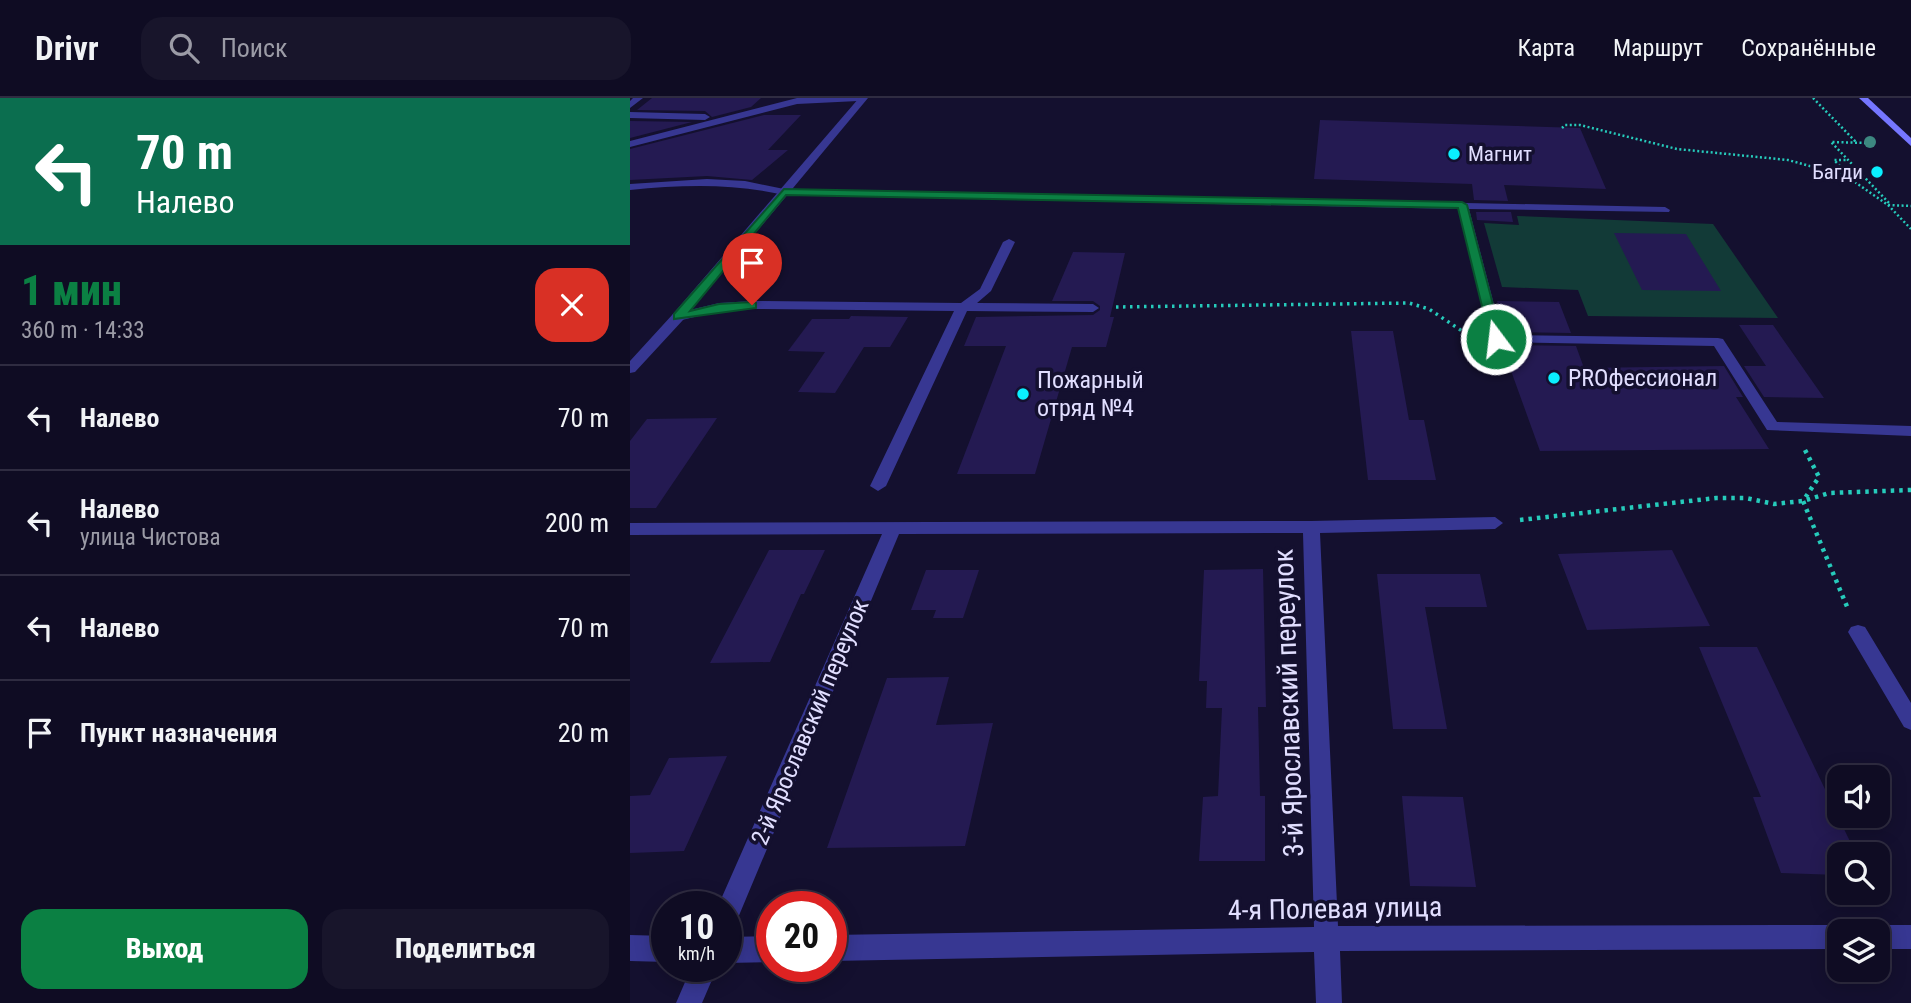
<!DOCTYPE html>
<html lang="ru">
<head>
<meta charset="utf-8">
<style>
	body { margin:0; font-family:"Roboto Condensed",sans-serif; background:#18152b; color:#f1f3f6; height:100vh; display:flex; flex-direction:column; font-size:26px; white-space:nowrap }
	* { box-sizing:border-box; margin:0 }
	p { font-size:23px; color:#9b9ba6 }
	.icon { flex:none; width:38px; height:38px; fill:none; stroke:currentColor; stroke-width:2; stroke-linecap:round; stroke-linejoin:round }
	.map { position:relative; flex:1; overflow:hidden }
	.side { display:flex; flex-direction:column; background:#0f0c23; width:630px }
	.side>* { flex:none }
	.hud { background:#0b6e4f; color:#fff; overflow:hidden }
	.buttons { position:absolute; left:1197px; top:667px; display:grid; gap:14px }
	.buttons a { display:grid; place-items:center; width:63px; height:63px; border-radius:14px; background:#0f0c23; box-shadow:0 4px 18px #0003,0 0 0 2px #2f2c41; font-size:35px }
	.speed { position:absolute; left:21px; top:793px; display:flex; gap:14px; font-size:35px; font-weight:700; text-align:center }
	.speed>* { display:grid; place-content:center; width:91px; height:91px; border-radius:50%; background:#0f0c23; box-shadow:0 4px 18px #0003,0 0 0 2px #2f2c41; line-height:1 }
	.speed small { font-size:18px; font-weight:400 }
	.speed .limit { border:10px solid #d22; background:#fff; color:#111 }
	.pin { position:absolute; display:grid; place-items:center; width:60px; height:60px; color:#fff; margin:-72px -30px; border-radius:50% 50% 50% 0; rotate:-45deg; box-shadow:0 0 7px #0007 }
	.pin .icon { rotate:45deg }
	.me { position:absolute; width:77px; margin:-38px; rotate:345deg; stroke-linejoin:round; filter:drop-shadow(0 0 5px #0008) }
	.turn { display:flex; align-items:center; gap:24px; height:147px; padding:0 21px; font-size:32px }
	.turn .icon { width:91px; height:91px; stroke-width:2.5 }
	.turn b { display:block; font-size:49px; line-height:60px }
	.round { display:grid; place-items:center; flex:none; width:74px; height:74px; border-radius:21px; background:#18152b }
	.overview { display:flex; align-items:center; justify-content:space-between; height:119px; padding:0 21px }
	h1 { font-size:42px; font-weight:800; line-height:52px; color:#0b8043 }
	.button { display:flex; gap:14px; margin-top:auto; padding:14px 21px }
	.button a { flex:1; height:80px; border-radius:21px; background:#0b8043; color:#fff; font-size:28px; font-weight:800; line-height:80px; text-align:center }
	.button a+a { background:#18152b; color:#f1f3f6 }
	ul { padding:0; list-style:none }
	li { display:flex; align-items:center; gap:21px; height:105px; padding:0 21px; border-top:2px solid #2f2c41 }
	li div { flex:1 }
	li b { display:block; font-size:26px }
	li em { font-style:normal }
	header { display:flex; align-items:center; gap:42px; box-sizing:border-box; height:98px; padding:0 35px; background:#0f0c23; border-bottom:2px solid #2f2c41 }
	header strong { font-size:33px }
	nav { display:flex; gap:38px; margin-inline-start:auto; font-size:24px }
	.search { width:490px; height:63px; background:#18152b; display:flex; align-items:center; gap:18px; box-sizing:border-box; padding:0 24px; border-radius:21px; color:#9b9ba6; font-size:26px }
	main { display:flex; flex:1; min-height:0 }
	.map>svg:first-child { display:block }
	.green { fill:#123a37 }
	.building { fill:#241a52 }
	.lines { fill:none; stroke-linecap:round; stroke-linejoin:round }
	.path-far2 { stroke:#26cbbb; stroke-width:2.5; stroke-dasharray:2 2.5; stroke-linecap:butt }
	.path-far1 { stroke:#26cbbb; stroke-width:3.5; stroke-dasharray:2.5 4.5; stroke-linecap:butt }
	.path { stroke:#26cbbb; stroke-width:4.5; stroke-dasharray:3.5 5; stroke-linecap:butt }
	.service { fill:#373792; fill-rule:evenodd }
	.minor { fill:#373792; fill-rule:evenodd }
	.secondary { fill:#7576ff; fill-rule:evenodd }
	.tree { fill:#3d8880 }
	.route { fill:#0b8043; stroke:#07532c; stroke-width:2 }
	.poi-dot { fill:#0aefff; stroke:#14102f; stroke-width:2.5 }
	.labels { text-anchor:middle; stroke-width:7; stroke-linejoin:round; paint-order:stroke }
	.far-poi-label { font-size:21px; fill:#e1deff; stroke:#14102f; text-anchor:start }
	.poi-label { font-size:24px; fill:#e1deff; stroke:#14102f; text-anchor:start }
	.street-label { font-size:24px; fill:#e1deff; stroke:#14102f }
	.near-street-label { font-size:28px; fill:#e1deff; stroke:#14102f }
</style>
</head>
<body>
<header>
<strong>Drivr</strong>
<div class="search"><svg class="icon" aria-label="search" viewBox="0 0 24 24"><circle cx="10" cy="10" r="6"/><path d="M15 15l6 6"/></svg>Поиск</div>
<nav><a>Карта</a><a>Маршрут</a><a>Сохранённые</a></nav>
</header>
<main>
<section class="side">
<div class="hud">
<div class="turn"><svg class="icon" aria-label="left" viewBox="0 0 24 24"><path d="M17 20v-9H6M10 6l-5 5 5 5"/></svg><div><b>70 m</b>Налево</div></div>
</div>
<div class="overview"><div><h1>1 мин</h1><p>360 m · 14:33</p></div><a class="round" style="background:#d93025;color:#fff"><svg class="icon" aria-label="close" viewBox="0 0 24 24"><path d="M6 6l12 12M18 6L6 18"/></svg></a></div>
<ul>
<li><svg class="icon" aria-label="left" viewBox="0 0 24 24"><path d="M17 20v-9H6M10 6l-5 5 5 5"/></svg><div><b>Налево</b></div><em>70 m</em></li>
<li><svg class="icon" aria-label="left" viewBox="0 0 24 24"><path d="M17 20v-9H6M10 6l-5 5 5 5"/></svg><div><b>Налево</b><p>улица Чистова</p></div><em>200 m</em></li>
<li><svg class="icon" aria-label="left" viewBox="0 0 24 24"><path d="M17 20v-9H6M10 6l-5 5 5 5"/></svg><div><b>Налево</b></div><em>70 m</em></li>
<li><svg class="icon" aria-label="arrive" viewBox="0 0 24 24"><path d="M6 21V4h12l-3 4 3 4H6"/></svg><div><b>Пункт назначения</b></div><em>20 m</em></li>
</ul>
<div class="button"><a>Выход</a><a>Поделиться</a></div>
</section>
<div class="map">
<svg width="1281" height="905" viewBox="0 0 1281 905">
	<rect width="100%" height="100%" fill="#14102f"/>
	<!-- green -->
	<path class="green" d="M887,118L1083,126L1148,220L958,218L948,192L872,189L854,125L889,127Z"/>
	<!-- building -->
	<path class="building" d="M22,0H131L121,9L82,19L75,13L7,12Z
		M134,17H171L138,52H158L122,82L77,78L0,82V51Z
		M690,22L950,30L976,91L874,87L878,103L844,102L842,86L684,81Z
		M0,23L62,24L0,40Z
		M846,114H881L883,124L847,122Z
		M984,135L1056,136L1091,193L1012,192Z
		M443,154L495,155L480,219H484L476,249H442L405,376H327L376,248H334L346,219L463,217L470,212V208L463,203H422Z
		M867,203L929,204L941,235L876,234Z
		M221,218L278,219L260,249H234L205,295L168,294L195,254L158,253L182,221H219Z
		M1109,227H1143L1194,300L1134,299L1114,268H1136Z
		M721,233H763L779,322H794L806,382H738Z
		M879,247L946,248L954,270L1094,268L1113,299H1106L1139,351L910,353L880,270H886Z
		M87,320L26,410H0V343L17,321Z
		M139,452H195L174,496H171L140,564L80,565Z
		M1042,452L1080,528L957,532L928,456Z
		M633,471L636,609H628L630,698H635V763H569L573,699L588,698L592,610H576L577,583H569L574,472Z
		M296,472H349L333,520H303L306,512H281Z
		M747,476H850L857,509H795L817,631H763Z
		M1069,549H1127L1226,756H1209V777L1151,775L1123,699H1131Z
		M319,579L306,627L363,625L335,748L197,750L257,580Z
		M97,658L54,753L0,755V698L20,697L39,660Z
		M772,698L833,699L846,789L780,788Z"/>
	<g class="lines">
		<!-- path-far2 -->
		<path class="path-far2" d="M1183,0L1226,44
			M932,30L935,27H950L1047,51L1158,62L1216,78L1258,107L1281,108
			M1236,45L1201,44L1260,106
			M1210,68L1204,62H1217
			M1215,68L1222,75L1216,77
			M1258,107L1281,131"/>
		<!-- path-far1 -->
		<path class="path-far1" d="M486,209L779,205L799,211L841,239"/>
		<!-- path -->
		<path class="path" d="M1175,352L1189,379L1173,403L1218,511
			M890,422L1086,400H1116L1144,406L1173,403L1199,395L1281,392"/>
		<!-- service -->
		<path class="service" d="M3,0H13L0,10V3Z
			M167,0H232L228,3L167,6L0,49V43Z
			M0,14L75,16L80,19L75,22L0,20Z
			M77,81L115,83L154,91L1035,109L1040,112L1039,114L839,111L872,237L1088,240L1093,241L1147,324L1281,328V338L1137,332L1084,248L861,244L828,111L154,97C102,85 52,87 0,92V86Z
			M379,141L385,144L361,193L347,205L463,206L469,210L463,214L337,213L256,388L248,393L240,388L324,213L122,211L89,213L48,223L41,219L43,216L89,205L122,203L331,205L350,191L373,144Z
			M1228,527L1235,529L1281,605V632L1274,629L1218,534L1221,529Z"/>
		<!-- minor -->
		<path class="minor" d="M229,0H238L53,222L5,274L0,275V263L43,216Z
			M865,419L873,425L865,431L690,435L708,828L1209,827L1219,833H1209V851L710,853L712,905H686L684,854L201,863V837L684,829L673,435L269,436L105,827L96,830V808H88L252,436L0,437V425L681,423Z
			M1248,827H1281V851H1248V833H1238Z
			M0,837L37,838V864L0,863Z
			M142,838V864L96,865V839Z
			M62,868H88L72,905H46Z"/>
		<!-- secondary -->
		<path class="secondary" d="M1229,0H1238L1281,40V48Z"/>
	</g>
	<!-- trees -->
	<circle class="tree" cx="1240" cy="44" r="6"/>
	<!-- route -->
	<path class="route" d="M154,91L832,104L837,107L872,241L866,245L860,241L828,110L156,97L60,213L89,206L122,204L126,205V210L44,221V216Z"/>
	<!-- markers -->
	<g class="poi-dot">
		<circle cx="824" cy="56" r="7"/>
		<circle cx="1247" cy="74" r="7"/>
		<circle cx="924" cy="280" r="7"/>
		<circle cx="393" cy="296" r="7"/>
	</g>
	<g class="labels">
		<!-- far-poi labels -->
		<g class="far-poi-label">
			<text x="838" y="63">Магнит</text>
			<text x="1233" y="81" text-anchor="end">Багди</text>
		</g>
		<!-- poi labels -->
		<g class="poi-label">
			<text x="938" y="288">PROфессионал</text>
			<text x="407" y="290">Пожарный<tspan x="407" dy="28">отряд №4</tspan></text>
		</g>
		<!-- street labels -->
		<g class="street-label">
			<text transform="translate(180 624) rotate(-67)" y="8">2-й Ярославский переулок</text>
		</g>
		<!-- near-street labels -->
		<g class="near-street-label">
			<text transform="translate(658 605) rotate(-92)" y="10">3-й Ярославский переулок</text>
			<text transform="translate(705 810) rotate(-1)" y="10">4-я Полевая улица</text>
		</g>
	</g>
</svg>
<div class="buttons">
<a><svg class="icon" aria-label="sound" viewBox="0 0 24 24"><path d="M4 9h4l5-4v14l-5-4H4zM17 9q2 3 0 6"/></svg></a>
<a><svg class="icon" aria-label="search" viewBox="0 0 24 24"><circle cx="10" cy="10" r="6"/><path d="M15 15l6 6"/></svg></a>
<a><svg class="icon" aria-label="layers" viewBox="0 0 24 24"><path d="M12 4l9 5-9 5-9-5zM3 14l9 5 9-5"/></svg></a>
</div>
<div class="speed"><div>10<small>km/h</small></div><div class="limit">20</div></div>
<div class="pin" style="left:122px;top:207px;background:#d93025"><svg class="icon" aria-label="arrive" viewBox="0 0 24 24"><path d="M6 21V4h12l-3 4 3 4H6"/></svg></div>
<svg class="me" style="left:866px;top:241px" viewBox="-20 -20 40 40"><circle r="17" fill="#0b8043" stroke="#fff" stroke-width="3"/><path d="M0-11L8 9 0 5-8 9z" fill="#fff"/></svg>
</div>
</main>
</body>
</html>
